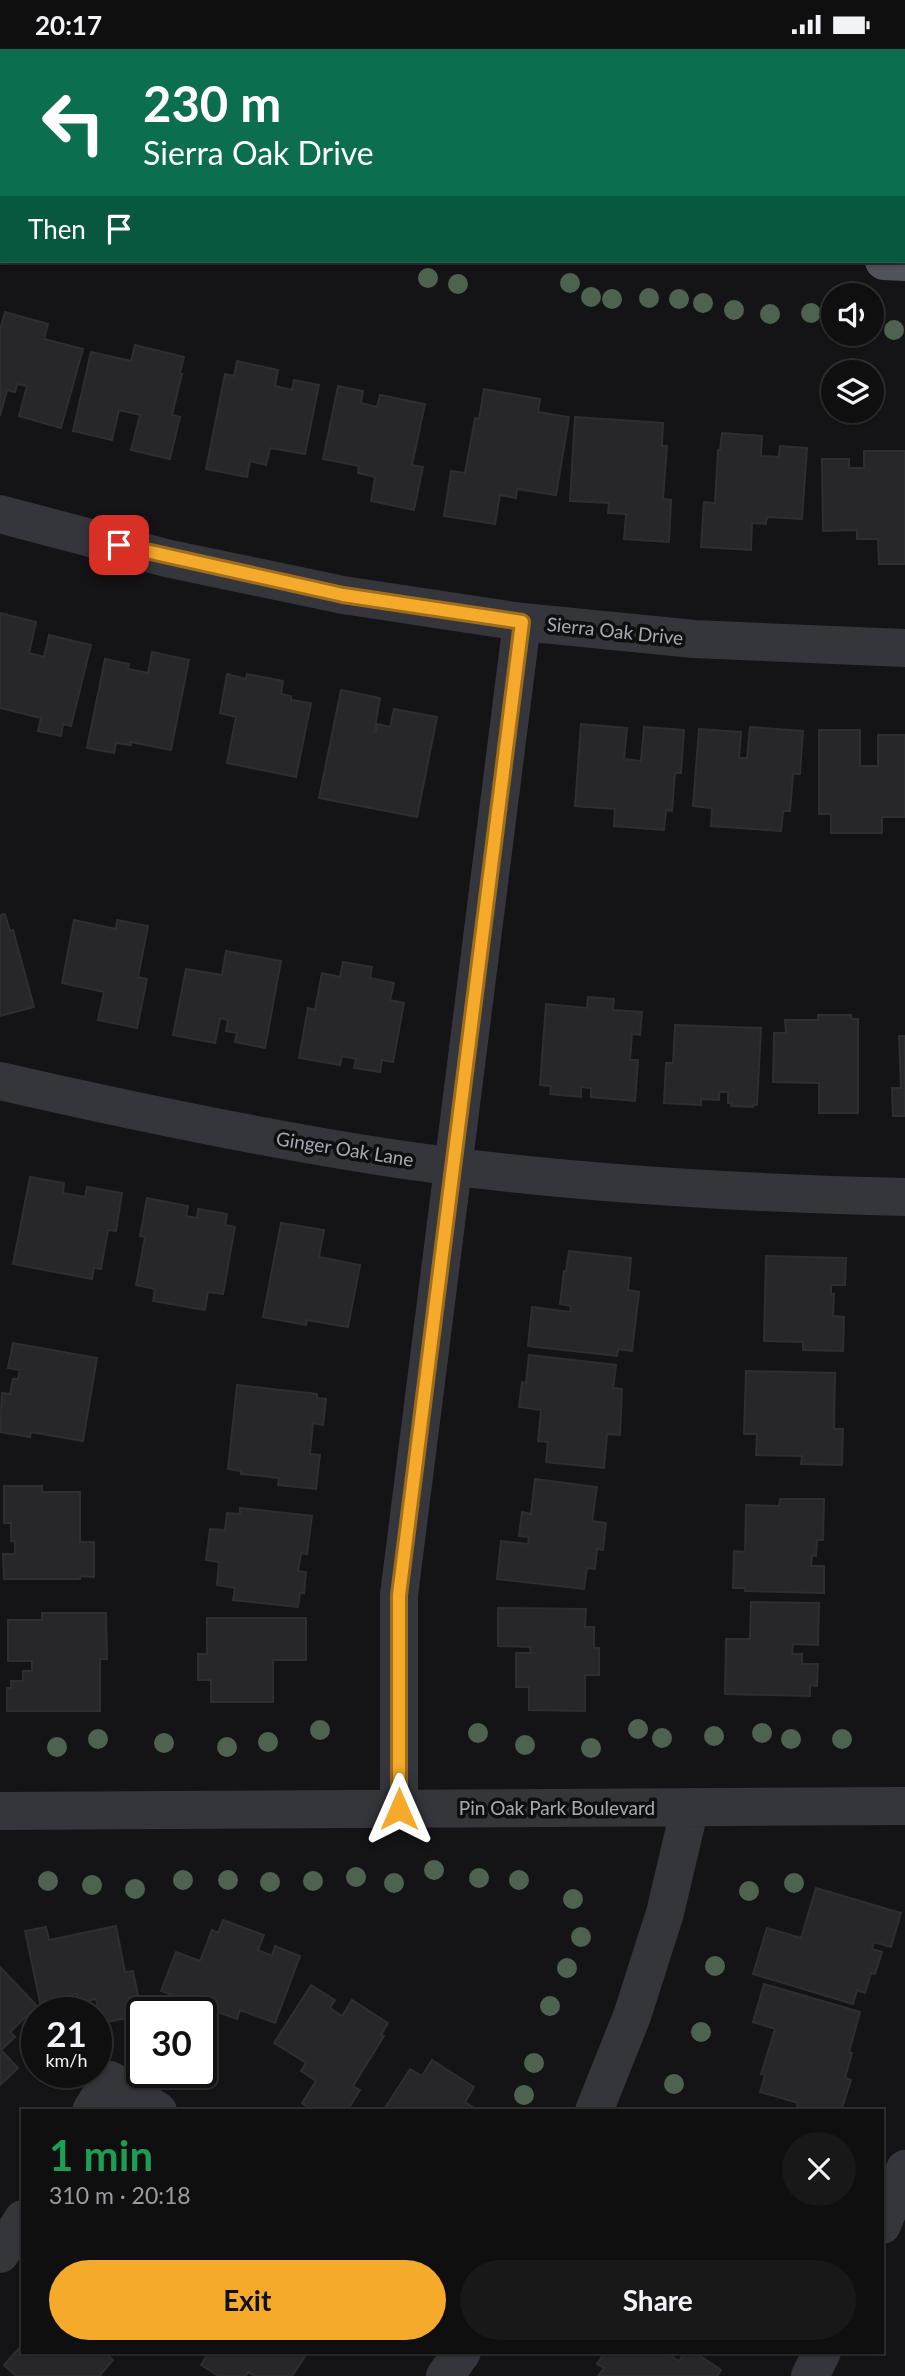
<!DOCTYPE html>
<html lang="en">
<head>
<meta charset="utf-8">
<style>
	body { margin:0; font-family:Lato,sans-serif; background:#181819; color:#f1f3f6; height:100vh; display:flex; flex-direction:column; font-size:26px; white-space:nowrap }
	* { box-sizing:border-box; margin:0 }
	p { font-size:23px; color:#9b9c9f }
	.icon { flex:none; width:38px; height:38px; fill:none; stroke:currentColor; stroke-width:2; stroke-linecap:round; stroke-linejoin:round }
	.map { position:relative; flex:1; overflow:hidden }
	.drawer { position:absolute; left:21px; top:2060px; width:863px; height:245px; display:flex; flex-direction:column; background:#0f0f10; border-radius:0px; box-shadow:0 2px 5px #0004,0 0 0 2px #2f2f30 }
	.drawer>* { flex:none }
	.banner { position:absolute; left:0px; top:0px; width:906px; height:214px; box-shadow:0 2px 5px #0004,0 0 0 2px #2f2f30; background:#0b6e4f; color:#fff; overflow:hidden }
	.fabs { position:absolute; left:821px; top:234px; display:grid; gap:14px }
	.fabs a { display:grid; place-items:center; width:63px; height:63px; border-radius:50%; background:#0f0f10; box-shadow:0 2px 5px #0004,0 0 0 2px #2f2f30; font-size:35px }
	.speed { position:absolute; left:21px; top:1948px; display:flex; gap:14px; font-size:35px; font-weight:700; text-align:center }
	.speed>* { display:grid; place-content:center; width:91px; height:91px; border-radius:50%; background:#0f0f10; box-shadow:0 2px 5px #0004,0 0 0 2px #2f2f30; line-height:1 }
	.speed small { font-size:18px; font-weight:400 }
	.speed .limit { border:4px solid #111; border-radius:10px; background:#fff; color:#111 }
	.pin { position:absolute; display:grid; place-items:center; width:60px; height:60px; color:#fff; margin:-30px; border-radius:14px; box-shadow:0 4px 10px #0006 }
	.me { position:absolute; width:77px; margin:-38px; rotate:0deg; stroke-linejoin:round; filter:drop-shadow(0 0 5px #0008) }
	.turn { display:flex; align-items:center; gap:24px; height:147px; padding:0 28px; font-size:32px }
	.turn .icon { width:91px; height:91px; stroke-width:2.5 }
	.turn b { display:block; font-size:49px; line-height:60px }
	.then { display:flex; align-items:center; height:66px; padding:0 28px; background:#0003; gap:14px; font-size:26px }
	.round { display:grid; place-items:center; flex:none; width:74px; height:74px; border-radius:37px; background:#181819 }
	.overview { display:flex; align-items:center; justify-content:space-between; height:119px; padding:0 28px }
	h1 { font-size:42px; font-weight:700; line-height:52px; color:#1e9e55 }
	.primary-button { display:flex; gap:14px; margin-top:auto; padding:14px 28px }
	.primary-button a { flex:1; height:80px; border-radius:42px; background:#f5aa2c; color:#111; font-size:28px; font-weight:700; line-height:80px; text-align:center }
	.primary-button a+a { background:#181819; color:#f1f3f6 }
	.status { display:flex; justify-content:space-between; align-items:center; height:49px; padding:0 35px; background:#0f0f10; direction:ltr }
	.status svg { height:19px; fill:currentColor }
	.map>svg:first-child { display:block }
	.building { fill:#27272a; stroke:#2e2e32; stroke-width:2 }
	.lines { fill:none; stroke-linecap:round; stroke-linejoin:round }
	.minor { stroke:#35363b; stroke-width:38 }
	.major { stroke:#51535a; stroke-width:38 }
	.tree { fill:#4d624f }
	.route-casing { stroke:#9f6e1d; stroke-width:18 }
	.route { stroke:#f5aa2c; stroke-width:12 }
	.labels { text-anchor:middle; stroke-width:7; stroke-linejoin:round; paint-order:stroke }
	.street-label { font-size:19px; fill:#a5abb6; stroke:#0f0f11 }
</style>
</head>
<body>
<div class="status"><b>20:17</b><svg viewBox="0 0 49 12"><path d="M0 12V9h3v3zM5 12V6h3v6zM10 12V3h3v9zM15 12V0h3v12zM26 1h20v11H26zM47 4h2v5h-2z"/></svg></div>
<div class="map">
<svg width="905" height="2327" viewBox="0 0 905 2327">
	<rect width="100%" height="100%" fill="#141416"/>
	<!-- building -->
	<path class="building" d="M495,0H544V2Z
		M620,0H665L664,2Z
		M719,0H807L719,2Z
		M819,0H905V16V2H819Z
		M5,263L48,275L44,290L83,300L61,379L19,367L27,337L17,335L15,343L7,341L0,367V281Z
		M135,296L184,308L180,324L182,325L172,366L180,368L170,410L131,401L140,366L119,361L112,391L73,382L91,303L131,312Z
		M237,312L278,321L275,337L292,341L294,331L319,336L305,405L270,399L266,416L250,412L247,428L206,420L225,325L234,327Z
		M338,337L363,342L361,354L377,358L380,346L425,355L412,416L423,418L414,461L371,452L375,428L358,424L359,417L323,410Z
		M484,340L540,350L538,363L569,368L556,446L517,440L516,449L500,446L495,475L444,467L451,422L465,424L475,369L479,370Z
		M575,368L663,374L662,397H667L663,450L671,451L669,493L624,490L626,465L608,464L609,454L570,452Z
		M722,384L762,387L761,407L779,408L780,397L807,399L802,470L767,468L766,475L752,474L751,501L701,498L704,453L715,454L718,401H720Z
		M864,402H905V515H879L878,490H857V481L823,482L822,410H849V419H864Z
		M0,564L36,573L29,604L44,608L49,586L91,596L71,677L63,675L61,687L38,682L41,669L0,659Z
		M152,603L189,611L171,701L131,693V696L116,694L114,704L87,699L105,610L129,615L128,620L148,624Z
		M227,625L246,630L247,625L283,632L281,645L291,647V651L311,654L296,728L227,714L236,668L220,664Z
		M341,641L380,649L374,683H376L377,675L390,678L394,660L437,668L417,768L319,749Z
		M581,675L627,679L624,710L641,712L644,678L684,681L681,724H675L672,762L666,761L664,781L614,777L615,760L575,757Z
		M750,678L803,682L800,725H793L790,762H783L781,782L711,777L712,759L693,757L699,680L741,683L739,709H747Z
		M819,681H860V717H878V686H905V768H882V784H831V765H819Z
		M5,865L10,882L13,881L34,958L0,967V866Z
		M74,871L116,880L117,871L148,877L138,928L147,930L137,979L98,971L104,943L62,934Z
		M226,902L281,912L265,999L235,993L237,984L226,982L228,971L220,969L215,994L173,986L186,920L222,926Z
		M343,913L372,918L370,929L394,934L390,951L404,954L393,1013L382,1011L380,1023L354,1019L356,1010L342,1007L340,1016L299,1009L308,959L315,961L322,924L340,928Z
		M588,948L614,950L613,961L642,963L640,986L632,985L630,1011H638L635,1052L591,1048V1039L581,1038V1048L550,1045L551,1037L540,1036L546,955L587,959Z
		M818,966H851V970H858V1064H819V1034L773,1033L774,984H786L785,971H818Z
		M675,976L761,979L757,1056H753V1058L731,1057L732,1054H728V1043H719V1051L701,1050V1056L664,1054L666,1014H673Z
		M899,987H905V1067H893L892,1039H901Z
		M30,1128L64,1134L63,1144L85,1148L87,1138L122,1144L116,1182L108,1181L101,1220L94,1219L92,1230L13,1215Z
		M147,1149L188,1157L186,1167L197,1169L198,1160L227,1165L225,1176L235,1178L223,1245L208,1243L205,1261L153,1252L155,1240L136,1236L145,1188L140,1187Z
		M281,1174L324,1181L319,1208L360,1216L348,1278L307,1271L306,1276L263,1268Z
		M569,1202L631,1209L628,1241L639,1243L632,1302L618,1300L617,1307L528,1297L532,1258L570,1263L571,1257L560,1255L564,1222H566Z
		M766,1207L846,1209L845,1236H831V1245H834L833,1267L844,1268L843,1302L803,1301V1293L764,1292Z
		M13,1294L97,1309L83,1392L31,1383L30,1388L0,1383L2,1344L10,1345L13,1330H18L20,1321L8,1319Z
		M529,1306L616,1316L613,1339L622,1340L620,1386L607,1385L604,1419L546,1413L548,1393L538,1392L541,1361L519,1358L522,1333L526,1334Z
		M746,1322L835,1324L834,1380H843L842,1416L801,1415L802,1407L756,1406L757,1385H744Z
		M237,1336L317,1345V1349L326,1350L323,1376L313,1374L310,1405L320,1406L316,1440L278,1436L279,1429L241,1425V1422L228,1420Z
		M535,1430L597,1438L592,1472L606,1474L603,1501L597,1500L595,1520L587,1519L584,1540L497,1530L501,1492L528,1495L529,1488L519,1487L522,1463L531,1465Z
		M4,1437H42V1443H80V1493H94V1528L80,1527V1530H4L3,1505H15V1492H11V1474H4Z
		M780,1450H824L823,1491H817L816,1507L812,1506L811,1517H824V1544L745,1542V1539H733L734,1502L745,1503L746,1456L779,1457Z
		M240,1459L312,1467L307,1505L301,1504L298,1522L306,1523L304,1544H300L298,1558L233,1551L235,1539L217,1536L219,1513L206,1511L210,1480L225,1481L227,1464L240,1465Z
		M751,1553L819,1554L818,1596L793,1595L792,1605H802V1615H818L817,1637L810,1636V1647L725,1645L726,1590H750Z
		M498,1559L586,1560L585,1578H594V1599H599V1626H585V1662L529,1661V1638H516V1604H531L530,1598L498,1597Z
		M42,1564H106L107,1610H100V1662H7V1639H11V1632H23V1622H32V1612H8V1571H42Z
		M207,1569H306V1611H273V1653H211V1631H198V1605H207Z
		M816,1839L901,1864L891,1898L874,1893L872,1900L882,1903L875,1925L871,1924L865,1944L857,1941L853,1955L753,1925L767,1879L801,1889Z
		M223,1871L264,1886L258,1901L272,1907L275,1897L300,1907L275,1974L240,1961L237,1970L218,1963L211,1983L201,1979V1964H172L178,1948L161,1942L176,1903L200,1912L212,1881L218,1884Z
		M116,1877L125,1923L133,1922L142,1966L101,1974L96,1950L79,1954L77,1945L40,1953L25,1882L46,1878L49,1891Z
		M0,1918L37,1957L10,1983L15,1988L1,2001L18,2019L0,2036Z
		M764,1935L860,1963L849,2003L852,2004L845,2029L851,2031L841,2062H796L798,2054L760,2043L765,2026L761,2025L775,1980L753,1973Z
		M311,1936L335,1951L330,1959L342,1967L352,1951L388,1974L381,1986L384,1987L353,2037L360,2041L347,2062H313L302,2054L316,2032L301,2022L306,2014L274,1994Z
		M432,2011L474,2038L465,2053L479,2062H383L410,2020L422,2027Z
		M23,2295V2303H104L113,2311L100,2326L101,2327H16L4,2316Z
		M209,2303H308L292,2327H255L248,2323L246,2327H219L201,2316Z
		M605,2303H665L679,2312L685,2303H694L721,2321L717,2327H598L604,2319L597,2315Z"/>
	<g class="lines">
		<!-- minor -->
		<path class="minor" d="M0,465L166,509L343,546L522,573L694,590L905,599
			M0,1032C127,1061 255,1088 384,1108C556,1134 731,1144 905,1148
			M399,1760V1546L522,573
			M0,1762L905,1757
			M91,2062L110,2031L158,2062
			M594,2062L632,1967L665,1864L690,1758
			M882,2176L905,2120
			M0,2205L23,2170
			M445,2327L462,2303
			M810,2327L822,2303"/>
		<!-- major -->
		<path class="major" d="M29,0L36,2
			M0,60L2,61
			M884,212L905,213"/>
	</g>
	<!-- trees -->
	<g class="tree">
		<circle cx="428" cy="229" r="10"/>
		<circle cx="570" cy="234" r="10"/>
		<circle cx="458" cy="235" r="10"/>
		<circle cx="591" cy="248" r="10"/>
		<circle cx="649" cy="249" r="10"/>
		<circle cx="612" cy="250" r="10"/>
		<circle cx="679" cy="250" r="10"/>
		<circle cx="703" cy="254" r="10"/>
		<circle cx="734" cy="261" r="10"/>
		<circle cx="811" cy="264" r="10"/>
		<circle cx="770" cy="265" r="10"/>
		<circle cx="894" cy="281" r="10"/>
		<circle cx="638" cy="1680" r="10"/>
		<circle cx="320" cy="1681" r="10"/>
		<circle cx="478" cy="1684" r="10"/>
		<circle cx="762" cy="1684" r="10"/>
		<circle cx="714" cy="1687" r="10"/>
		<circle cx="662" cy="1689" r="10"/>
		<circle cx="98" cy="1690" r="10"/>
		<circle cx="791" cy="1690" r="10"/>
		<circle cx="842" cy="1690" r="10"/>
		<circle cx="268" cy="1693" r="10"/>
		<circle cx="164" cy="1694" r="10"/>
		<circle cx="525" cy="1696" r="10"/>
		<circle cx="57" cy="1698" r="10"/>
		<circle cx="227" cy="1698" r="10"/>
		<circle cx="591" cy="1699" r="10"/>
		<circle cx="434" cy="1821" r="10"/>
		<circle cx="356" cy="1828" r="10"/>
		<circle cx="479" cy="1829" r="10"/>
		<circle cx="183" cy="1831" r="10"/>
		<circle cx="228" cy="1831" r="10"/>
		<circle cx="519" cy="1831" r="10"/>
		<circle cx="48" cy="1832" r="10"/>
		<circle cx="313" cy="1832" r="10"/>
		<circle cx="270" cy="1833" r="10"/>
		<circle cx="394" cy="1834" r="10"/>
		<circle cx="794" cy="1834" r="10"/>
		<circle cx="92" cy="1836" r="10"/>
		<circle cx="135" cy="1840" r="10"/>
		<circle cx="749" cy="1842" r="10"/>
		<circle cx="573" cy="1850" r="10"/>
		<circle cx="581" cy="1888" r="10"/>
		<circle cx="715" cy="1917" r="10"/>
		<circle cx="567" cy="1919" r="10"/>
		<circle cx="550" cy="1957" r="10"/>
		<circle cx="701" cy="1983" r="10"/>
		<circle cx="534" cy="2014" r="10"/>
		<circle cx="674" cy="2035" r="10"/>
		<circle cx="524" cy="2046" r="10"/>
	</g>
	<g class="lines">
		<!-- route casing -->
		<g class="route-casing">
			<path id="route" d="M119,496L343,546L522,573L399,1546V1760"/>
		</g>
		<!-- route -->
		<use href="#route" class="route"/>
	</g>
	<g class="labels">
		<!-- street labels -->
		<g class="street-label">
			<text transform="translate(615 582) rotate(6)" y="7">Sierra Oak Drive</text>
			<text transform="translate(345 1100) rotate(9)" y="7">Ginger Oak Lane</text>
			<text x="557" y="1766">Pin Oak Park Boulevard</text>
		</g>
	</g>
</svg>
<div class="fabs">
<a><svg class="icon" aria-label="sound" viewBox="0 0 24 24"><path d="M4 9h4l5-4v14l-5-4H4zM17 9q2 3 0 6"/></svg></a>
<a><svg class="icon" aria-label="layers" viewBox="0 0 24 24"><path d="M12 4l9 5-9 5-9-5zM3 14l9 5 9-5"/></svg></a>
</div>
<div class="speed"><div>21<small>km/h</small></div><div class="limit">30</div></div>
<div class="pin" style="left:119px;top:496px;background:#d93025"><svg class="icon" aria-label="arrive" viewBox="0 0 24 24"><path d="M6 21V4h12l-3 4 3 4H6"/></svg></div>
<svg class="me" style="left:399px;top:1760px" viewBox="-20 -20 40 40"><path d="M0-17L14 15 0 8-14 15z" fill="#f5aa2c" stroke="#fff" stroke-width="4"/></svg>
<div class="banner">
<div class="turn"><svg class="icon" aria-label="left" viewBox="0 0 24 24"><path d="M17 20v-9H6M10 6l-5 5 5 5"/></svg><div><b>230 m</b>Sierra Oak Drive</div></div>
<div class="then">Then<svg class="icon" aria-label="arrive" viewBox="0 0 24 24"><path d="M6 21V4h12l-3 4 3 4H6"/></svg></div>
</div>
<section class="drawer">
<div class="overview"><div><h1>1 min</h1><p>310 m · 20:18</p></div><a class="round"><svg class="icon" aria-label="close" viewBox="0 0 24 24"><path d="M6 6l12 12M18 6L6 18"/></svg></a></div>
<div class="primary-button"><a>Exit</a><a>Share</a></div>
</section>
</div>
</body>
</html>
